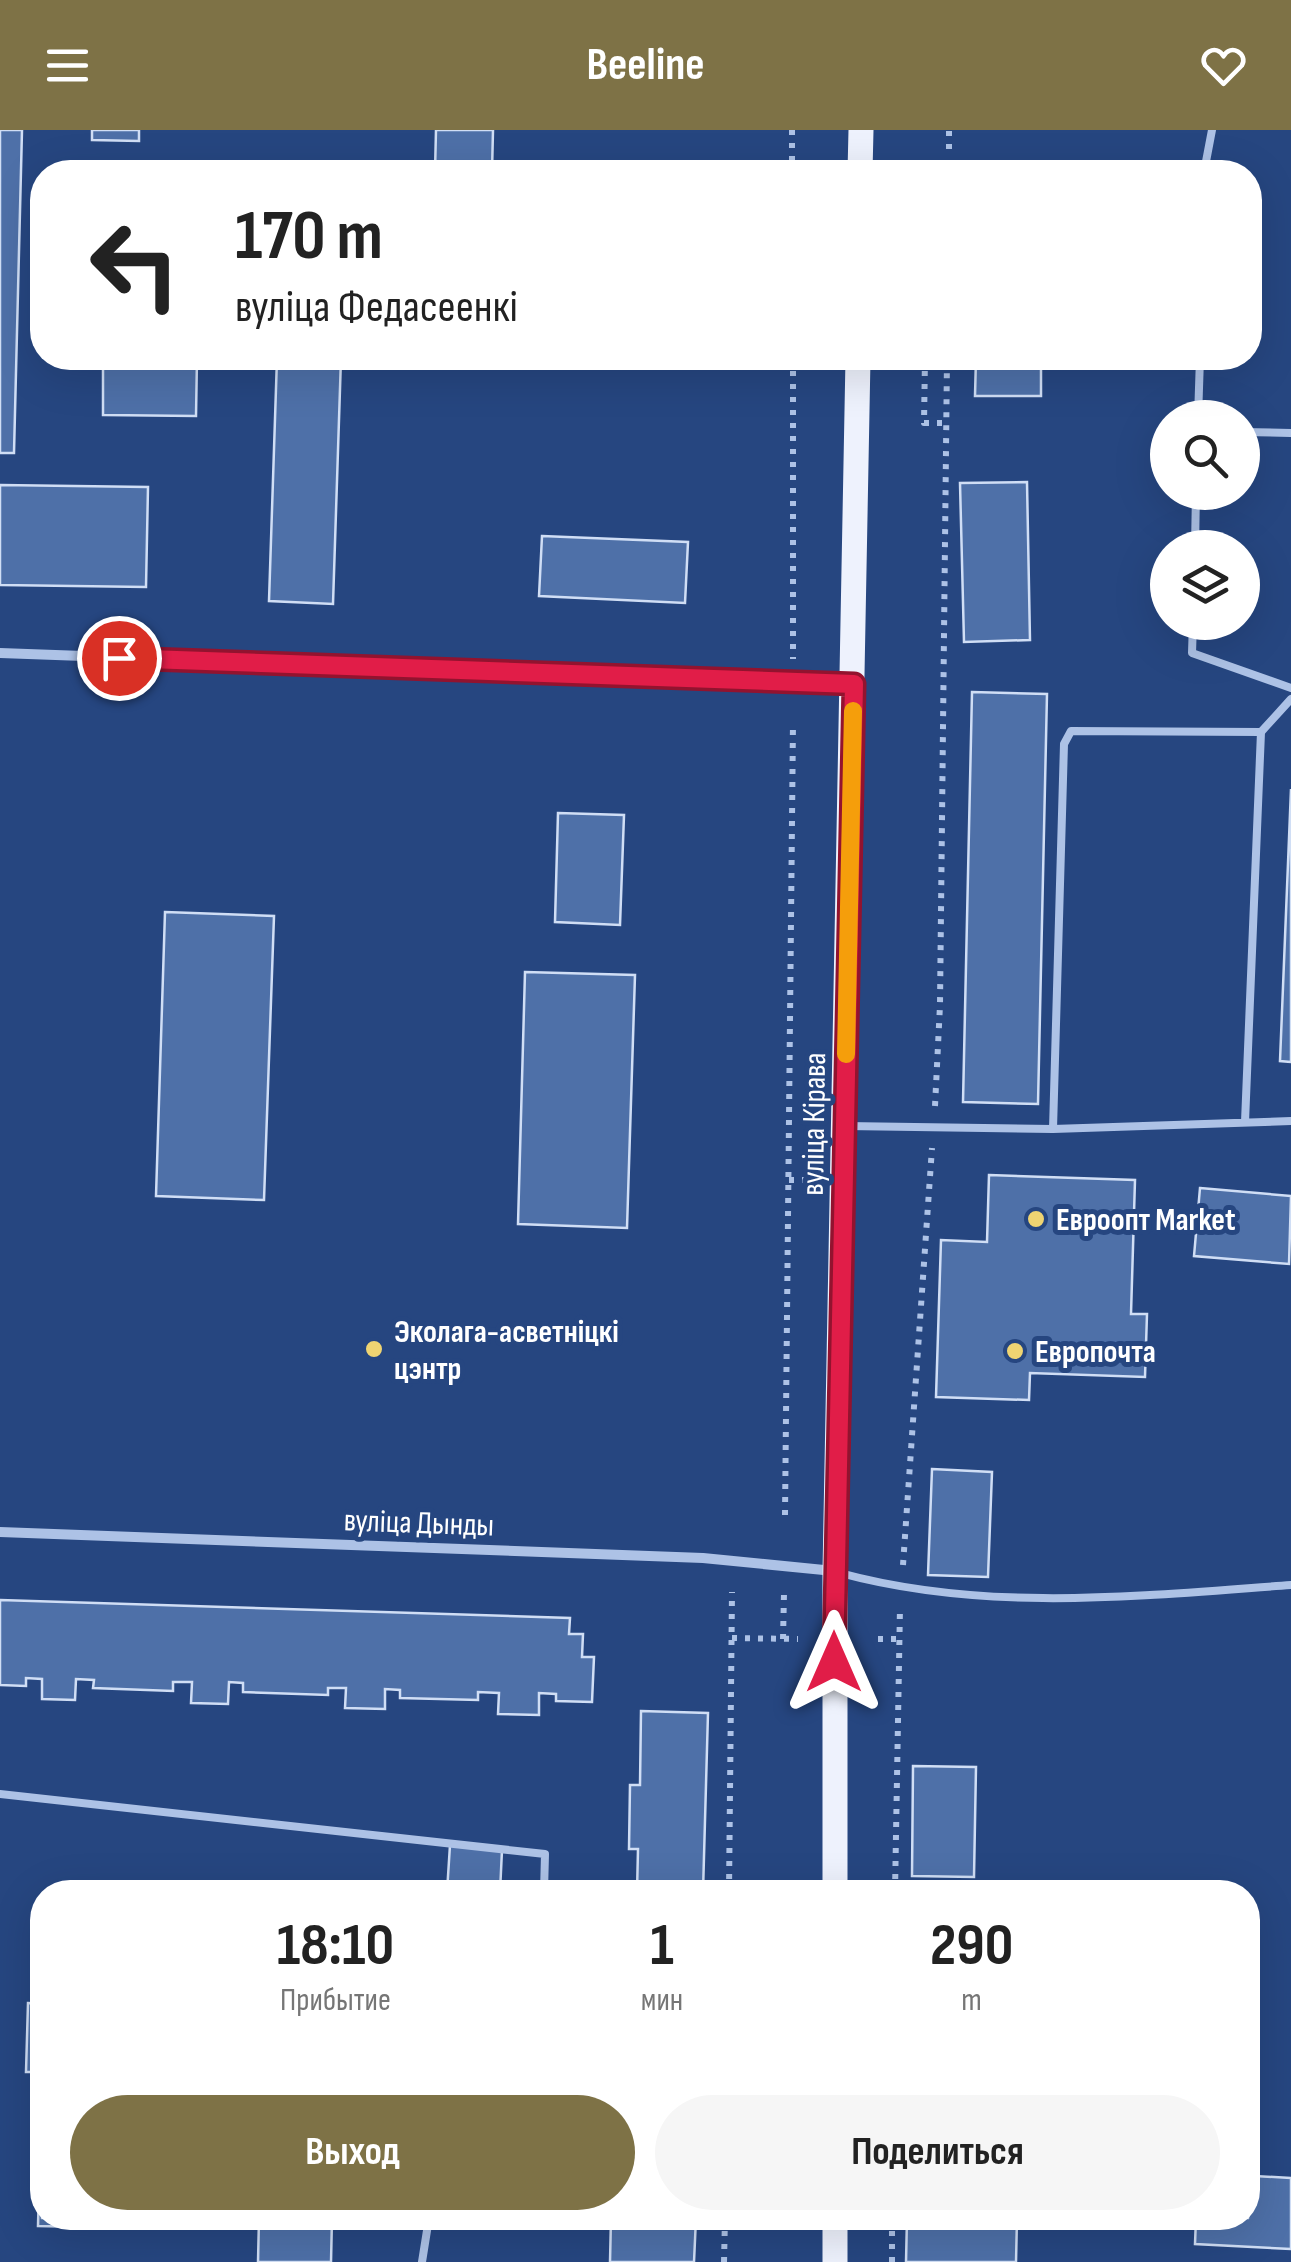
<!DOCTYPE html>
<html lang="ru">
<head>
<meta charset="utf-8">
<style>
	body { margin:0; font-family:"Sofia Sans Condensed",sans-serif; background:#f6f6f6; color:#222; height:100vh; display:flex; flex-direction:column; font-size:38px; white-space:nowrap }
	* { box-sizing:border-box; margin:0 }
	p { font-size:32px; color:#767676 }
	.icon { flex:none; width:55px; height:55px; fill:none; stroke:currentColor; stroke-width:2; stroke-linecap:round; stroke-linejoin:round }
	.map { position:relative; flex:1; overflow:hidden }
	.drawer { position:absolute; left:30px; top:1750px; width:1230px; height:350px; display:flex; flex-direction:column; background:#fff; border-radius:40px; box-shadow:0 10px 40px #0002 }
	.drawer>* { flex:none }
	.banner { position:absolute; left:30px; top:30px; width:1232px; height:210px; border-radius:40px; box-shadow:0 10px 40px #0002; background:#fff; color:#222; overflow:hidden }
	.buttons { position:absolute; left:1150px; top:270px; display:grid; gap:20px }
	.buttons a { display:grid; place-items:center; width:110px; height:110px; border-radius:50%; background:#fff; box-shadow:0 10px 40px #0002; font-size:50px }
	.pin { position:absolute; display:grid; place-items:center; width:85px; height:85px; color:#fff; margin:-42px; border:5px solid #fff; border-radius:50%; box-shadow:0 2px 10px #0007 }
	.me { position:absolute; width:110px; margin:-55px; rotate:0deg; stroke-linejoin:round; filter:drop-shadow(0 0 8px #0008) }
	.turn { display:flex; align-items:center; gap:35px; height:210px; padding:0 40px; font-size:45px }
	.turn .icon { width:130px; height:130px; stroke-width:2.5 }
	.turn b { display:block; font-size:70px; line-height:85px }
	.eta { display:flex; justify-content:space-evenly; align-items:center; height:170px; text-align:center }
	.eta b { font-size:60px; font-weight:700; line-height:70px }
	.button { display:flex; gap:20px; margin-top:auto; padding:20px 40px }
	.button a { flex:1; height:115px; border-radius:60px; background:#7e7246; color:#fff; font-size:40px; font-weight:700; line-height:115px; text-align:center }
	.button a+a { background:#f6f6f6; color:#222 }
	header { display:flex; justify-content:space-between; align-items:center; height:130px; padding:0 40px; background:#7e7246; color:#fff; font-size:45px; font-weight:700 }
	.map>svg:first-child { display:block }
	.building { fill:#4e70a8; stroke:#d0def5; stroke-width:2.5 }
	.lines { fill:none; stroke-linecap:round; stroke-linejoin:round }
	.path { stroke:#adc2e6; stroke-width:6; stroke-dasharray:5 8; stroke-linecap:butt }
	.service { stroke:#adc2e6; stroke-width:8 }
	.minor { stroke:#adc2e6; stroke-width:10 }
	.primary { stroke:#eef2fd; stroke-width:25 }
	.route-casing { stroke:#92132f; stroke-width:25 }
	.route { stroke:#e11d48; stroke-width:18 }
	.slow { stroke:#f59e0b; stroke-width:18 }
	.poi-dot { fill:#efd472; stroke:#264680; stroke-width:4 }
	.labels { text-anchor:middle; stroke-width:10; stroke-linejoin:round; paint-order:stroke }
	.street-label { font-size:32px; fill:#fff; stroke:#264680 }
	.poi-label { font-size:32px; font-weight:bold; fill:#fff; stroke:#264680; text-anchor:start }
</style>
</head>
<body>
<header><svg class="icon" aria-label="menu" viewBox="0 0 24 24"><path d="M4 6h16M4 12h16M4 18h16"/></svg>Beeline<svg class="icon" aria-label="heart" viewBox="0 0 24 24"><path d="M12 20l-8-8c-3-5 5-10 8-4 3-6 11-1 8 4z"/></svg></header>
<div class="map">
<svg width="1291" height="2132" viewBox="0 0 1291 2132">
	<rect width="100%" height="100%" fill="#264680"/>
	<!-- building -->
	<path class="building" d="M0,0H22L14,323H0Z
		M92,0H139V11L92,10Z
		M436,0H493L492,42H435Z
		M103,228H197L196,286L103,285Z
		M277,228H341L333,474L269,471Z
		M976,228H1041V266H975Z
		M1027,352L1030,510L964,512L960,353Z
		M0,355L148,357L146,457L0,455Z
		M542,406L688,412L685,473L539,466Z
		M972,562L1047,564L1038,974L963,972Z
		M1291,659V932L1280,931Z
		M558,683L624,685L620,795L555,792Z
		M165,782L274,786L264,1070L156,1066Z
		M525,842L635,845L627,1098L518,1094Z
		M989,1045L1135,1050L1131,1184H1147L1145,1247L1030,1243L1029,1270L936,1267L941,1110L987,1112Z
		M1200,1058L1291,1066L1289,1134L1194,1126Z
		M932,1339L992,1342L988,1447L928,1445Z
		M0,1470L570,1488L569,1504H583L582,1527H594L592,1572L556,1571V1564L539,1563V1585L498,1584L499,1563L478,1562V1570L400,1568V1560L385,1559V1579L345,1578L346,1558H328V1565L243,1562V1553L229,1552L228,1574L191,1573L192,1552H173V1561L93,1558L94,1550L76,1549L75,1570L42,1569V1549L26,1548V1556L0,1555Z
		M641,1581L708,1583L703,1762H637L638,1719H629L630,1655H640Z
		M913,1636L976,1637L974,1747L912,1746Z
		M450,1715L502,1720L500,1762H447Z
		M28,1873L42,1874V1942H26Z
		M40,2018L42,2088H129V2098L38,2096Z
		M1254,2046L1291,2048V2119L1195,2114L1196,2088H1248Z
		M259,2088H332L331,2132H258Z
		M611,2088H696L694,2132H610Z
		M907,2088H1017L1016,2132H906Z"/>
	<g class="lines">
		<!-- path -->
		<path class="path" d="M792,0V42
			M949,19V0
			M793,228V529
			M925,228L924,293H946
			M886,230H925
			M935,976L940,875L947,228
			M789,1050H812
			M785,1385L793,592
			M903,1435L932,1018
			M732,1508L798,1509
			M783,1509L784,1463
			M878,1509H898
			M729,1762L732,1462
			M895,1762L900,1477
			M724,2132L725,2088
			M892,2132V2088"/>
		<!-- service -->
		<path class="service" d="M877,42L1204,39
			M1204,42L1212,0
			M1198,288L1200,228
			M1242,302L1291,303
			M1195,418L1196,362
			M1193,492L1192,523L1291,558
			M1261,602L1291,569
			M846,996L1053,999L1291,991
			M1053,999L1064,614L1071,601L1261,602L1245,992
			M840,1443C988,1483 1140,1466 1291,1455
			M0,1664L545,1724L544,1762
			M422,2132L429,2088"/>
		<!-- minor -->
		<path class="minor" d="M0,523L853,554
			M0,1402L703,1428L834,1441"/>
		<!-- primary -->
		<path class="primary" d="M860,42L861,0
			M835,1762V1441L858,228
			M835,2088V2132"/>
	</g>
	<g class="lines">
		<!-- route casing -->
		<g class="route-casing">
			<path id="route" d="M119,528L854,554L834,1532"/>
		</g>
		<!-- route -->
		<use href="#route" class="route"/>
		<!-- slow -->
		<path class="slow" d="M846,924L853,581"/>
	</g>
	<!-- markers -->
	<g class="poi-dot">
		<circle cx="1036" cy="1089" r="10"/>
		<circle cx="374" cy="1219" r="10"/>
		<circle cx="1015" cy="1221" r="10"/>
	</g>
	<g class="labels">
		<!-- street labels -->
		<g class="street-label">
			<text transform="translate(813 994) rotate(-89)" y="11">вуліца Кірава</text>
			<text transform="translate(419 1392) rotate(2)" y="11">вуліца Дынды</text>
		</g>
		<!-- poi labels -->
		<g class="poi-label">
			<text x="1056" y="1100">Евроопт Market</text>
			<text x="394" y="1212">Эколага-асветніцкі<tspan x="394" dy="37">цэнтр</tspan></text>
			<text x="1035" y="1232">Европочта</text>
		</g>
	</g>
</svg>
<div class="buttons">
<a><svg class="icon" aria-label="search" viewBox="0 0 24 24"><circle cx="10" cy="10" r="6"/><path d="M15 15l6 6"/></svg></a>
<a><svg class="icon" aria-label="layers" viewBox="0 0 24 24"><path d="M12 4l9 5-9 5-9-5zM3 14l9 5 9-5"/></svg></a>
</div>
<div class="pin" style="left:119px;top:528px;background:#d93025"><svg class="icon" aria-label="arrive" viewBox="0 0 24 24"><path d="M6 21V4h12l-3 4 3 4H6"/></svg></div>
<svg class="me" style="left:834px;top:1532px" viewBox="-20 -20 40 40"><path d="M0-17L14 15 0 8-14 15z" fill="#e11d48" stroke="#fff" stroke-width="4"/></svg>
<div class="banner">
<div class="turn"><svg class="icon" aria-label="left" viewBox="0 0 24 24"><path d="M17 20v-9H6M10 6l-5 5 5 5"/></svg><div><b>170 m</b>вуліца Федасеенкі</div></div>
</div>
<section class="drawer">
<div class="eta">
<div><b>18:10</b><p>Прибытие</p></div>
<div><b>1</b><p>мин</p></div>
<div><b>290</b><p>m</p></div>
</div>
<div class="button"><a>Выход</a><a>Поделиться</a></div>
</section>
</div>
</body>
</html>
